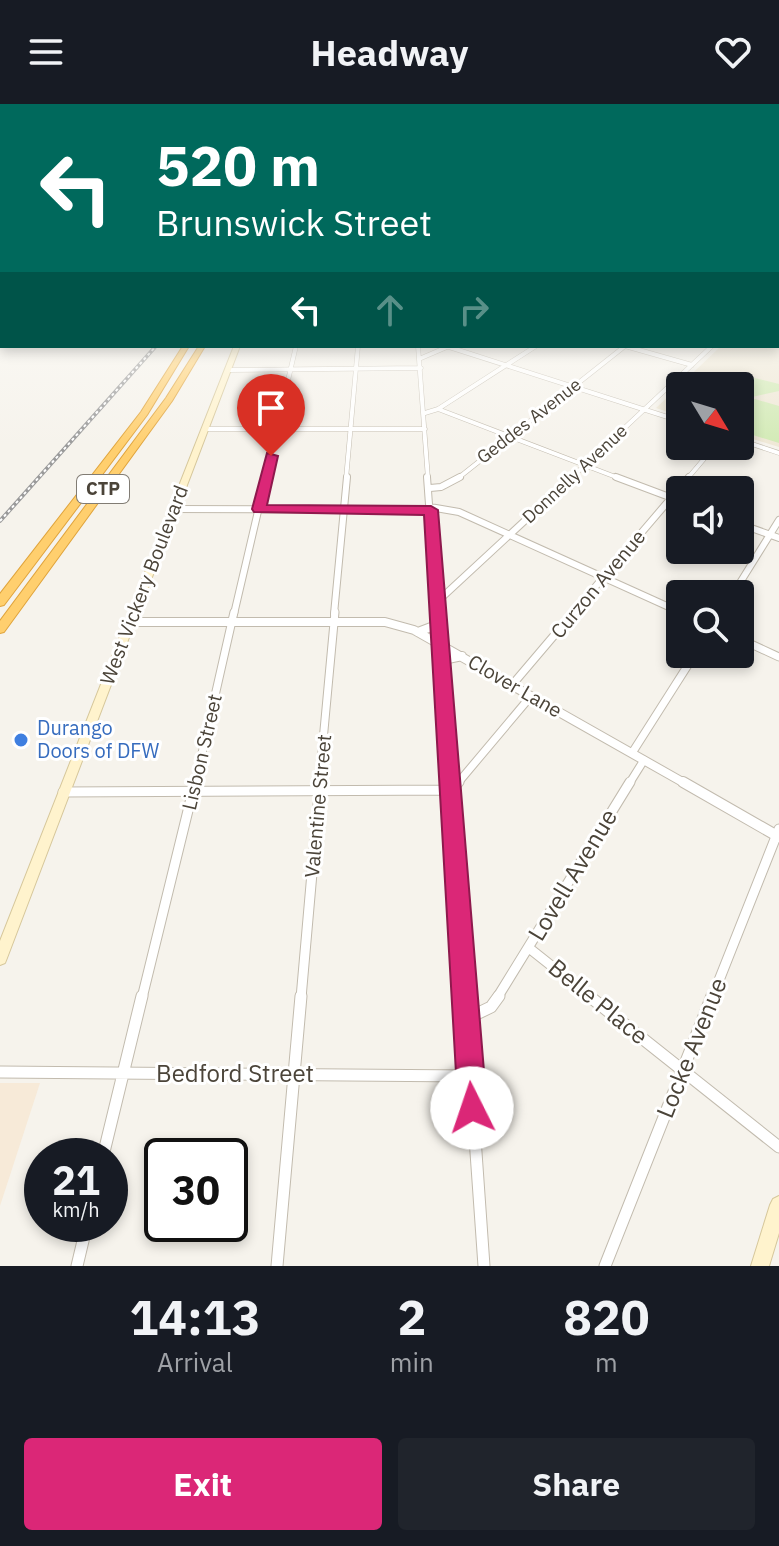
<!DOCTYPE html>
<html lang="en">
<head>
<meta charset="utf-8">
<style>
	body { margin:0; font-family:"IBM Plex Sans",sans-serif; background:#20242c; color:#f1f3f6; height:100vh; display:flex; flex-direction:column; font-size:30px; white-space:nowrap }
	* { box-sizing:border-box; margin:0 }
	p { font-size:26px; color:#9ea1a6 }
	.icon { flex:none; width:44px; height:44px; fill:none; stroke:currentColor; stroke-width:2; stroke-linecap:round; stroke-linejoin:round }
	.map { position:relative; height:1162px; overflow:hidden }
	.side { display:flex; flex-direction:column; background:#171b24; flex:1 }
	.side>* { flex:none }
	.banner { position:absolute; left:0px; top:0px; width:780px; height:244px; box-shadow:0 4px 12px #0003; background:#00695c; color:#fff; overflow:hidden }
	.needle { width:52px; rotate:128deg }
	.controls { position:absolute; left:666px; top:268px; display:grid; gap:16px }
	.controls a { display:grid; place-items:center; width:88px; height:88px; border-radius:8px; background:#171b24; box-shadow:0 4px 12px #0003; font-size:40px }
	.speed { position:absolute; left:24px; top:1034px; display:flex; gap:16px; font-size:40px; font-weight:700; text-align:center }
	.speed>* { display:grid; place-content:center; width:104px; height:104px; border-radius:50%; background:#171b24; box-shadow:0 4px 12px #0003; line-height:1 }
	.speed small { font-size:20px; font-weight:400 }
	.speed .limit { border:4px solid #111; border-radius:12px; background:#fff; color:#111 }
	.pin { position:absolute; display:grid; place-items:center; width:68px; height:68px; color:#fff; margin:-82px -34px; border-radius:50% 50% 50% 0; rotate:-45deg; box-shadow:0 0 8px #0007 }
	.pin .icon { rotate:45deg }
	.me { position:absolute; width:88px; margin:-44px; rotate:356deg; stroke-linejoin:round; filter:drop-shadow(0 0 6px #0008) }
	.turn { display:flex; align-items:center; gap:28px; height:168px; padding:0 24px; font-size:36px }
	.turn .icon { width:104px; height:104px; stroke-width:2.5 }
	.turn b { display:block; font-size:56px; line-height:68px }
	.lanes { display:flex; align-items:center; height:76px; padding:0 24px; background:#0003; justify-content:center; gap:40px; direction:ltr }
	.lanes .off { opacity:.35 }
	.eta { display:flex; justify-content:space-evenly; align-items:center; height:136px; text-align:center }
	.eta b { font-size:48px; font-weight:700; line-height:56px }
	.cta { display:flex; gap:16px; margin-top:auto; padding:16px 24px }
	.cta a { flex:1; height:92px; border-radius:8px; background:#db2777; color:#fff; font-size:32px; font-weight:700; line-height:92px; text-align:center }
	.cta a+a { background:#20242c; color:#f1f3f6 }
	header { display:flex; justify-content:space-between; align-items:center; height:104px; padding:0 24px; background:#171b24; font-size:36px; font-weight:700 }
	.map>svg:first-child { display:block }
	.commercial { fill:#f7ead8 }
	.education { fill:#efe8d6 }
	.green { fill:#d2eab5 }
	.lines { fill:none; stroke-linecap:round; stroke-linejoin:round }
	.minor-far4-casing { stroke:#c2bbae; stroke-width:5 }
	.minor-far3-casing { stroke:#c2bbae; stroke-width:8 }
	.minor-far2-casing { stroke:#c2bbae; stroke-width:9 }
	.minor-far1-casing { stroke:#c2bbae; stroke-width:11 }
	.minor-casing { stroke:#c2bbae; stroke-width:13 }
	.tertiary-far1-casing { stroke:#c2bbae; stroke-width:10 }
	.tertiary-casing { stroke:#c2bbae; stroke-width:12 }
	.secondary-casing { stroke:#d6c79b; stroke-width:2 }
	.motorway-casing { stroke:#e0a43c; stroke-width:2 }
	.minor-far4 { stroke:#fff; stroke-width:4 }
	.minor-far3 { stroke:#fff; stroke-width:6 }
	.minor-far2 { stroke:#fff; stroke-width:7 }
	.minor-far1 { stroke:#fff; stroke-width:9 }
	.minor { stroke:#fff; stroke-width:11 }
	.tertiary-far1 { stroke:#fff; stroke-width:8 }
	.tertiary { stroke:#fff; stroke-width:10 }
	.secondary { fill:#fff3cd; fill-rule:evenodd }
	.motorway { fill:#ffcf6e; fill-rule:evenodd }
	.rail-casing { stroke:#9a9a9a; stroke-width:4 }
	.rail { stroke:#fff; stroke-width:2; stroke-dasharray:3; stroke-linecap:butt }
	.route { fill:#db2777; stroke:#8e194d; stroke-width:2 }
	.shop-dot { fill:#3f7fe0; stroke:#fff; stroke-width:3 }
	.labels { text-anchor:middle; stroke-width:6; stroke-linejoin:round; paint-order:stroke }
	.far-street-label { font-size:18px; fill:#4b4439; stroke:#fff }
	.shield { fill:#fff; stroke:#817c74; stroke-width:2 }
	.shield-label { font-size:18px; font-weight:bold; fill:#4b4439 }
	.street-label { font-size:20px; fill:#4b4439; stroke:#fff }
	.shop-label { font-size:20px; fill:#366cbe; stroke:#fff; text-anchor:start }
	.near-street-label { font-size:24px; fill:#4b4439; stroke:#fff }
</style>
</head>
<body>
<header><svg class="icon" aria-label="menu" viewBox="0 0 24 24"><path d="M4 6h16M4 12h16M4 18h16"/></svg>Headway<svg class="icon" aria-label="heart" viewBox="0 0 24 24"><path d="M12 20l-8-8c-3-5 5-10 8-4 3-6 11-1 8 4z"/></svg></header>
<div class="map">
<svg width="779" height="1162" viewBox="0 0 779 1162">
	<rect width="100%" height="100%" fill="#f6f3ec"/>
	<!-- commercial -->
	<path class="commercial" d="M0,979H40L0,1102Z"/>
	<!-- education -->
	<path class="education" d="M779,238V343L740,331V282H680V312L656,304L721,242H778Z"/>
	<!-- green -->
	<path class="green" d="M734,269L779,280V287L752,293L740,290V282H725Z
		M755,295L779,302V339L740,327V296Z"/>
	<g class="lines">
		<!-- minor-far4 casing -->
		<g class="minor-far4-casing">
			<path id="minor-far4" d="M418,242L428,375
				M446,242L680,317
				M625,242L692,261
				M419,255L447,243
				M229,266L421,264
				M438,305L621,375
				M425,309L438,305L536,242
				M205,325H425
				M740,336L779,349
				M265,375L296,242
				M346,375L358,242
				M457,375L625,242
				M570,375L712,242
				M687,375L715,342"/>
		</g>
		<!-- minor-far3 casing -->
		<g class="minor-far3-casing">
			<path id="minor-far3" d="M427,373L437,510
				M616,373L680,397
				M430,384L441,383L460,373
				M430,403L459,408L680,508
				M173,405L431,406
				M740,420L779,434
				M733,490L779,416
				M438,497L572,373
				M234,510L266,373
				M334,510L347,373
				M572,510L689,373"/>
		</g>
		<!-- minor-far2 casing -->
		<g class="minor-far2-casing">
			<path id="minor-far2" d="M437,508L449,680
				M740,535L779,553
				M512,581L574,508
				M632,649L695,550
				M195,680L234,508
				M319,680L335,508
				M457,680L531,592
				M629,680L644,656"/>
		</g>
		<!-- minor-far1 casing -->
		<g class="minor-far1-casing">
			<path id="minor-far1" d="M449,678L465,894
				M63,688L452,686L459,678
				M529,844L592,894
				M142,894L195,678
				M301,894L320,678
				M497,894L630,678
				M712,894L779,725"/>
		</g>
		<!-- minor casing -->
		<g class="minor-casing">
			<path id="minor" d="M465,892L484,1162
				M589,892L779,1043
				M466,915L491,903L499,892
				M0,968L470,972
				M103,1052L142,892
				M77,1162L87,1120
				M277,1162L301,892
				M605,1162L712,892"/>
		</g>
		<!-- tertiary-far1 casing -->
		<g class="tertiary-far1-casing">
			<path id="tertiary-far1" d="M131,518H385L414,526L686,680
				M418,528L439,520
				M442,560L448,555L462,552"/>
		</g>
		<!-- tertiary casing -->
		<g class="tertiary-casing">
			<path id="tertiary" d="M683,678L779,733"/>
		</g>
		<!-- secondary casing -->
		<g class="secondary-casing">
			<path id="secondary" d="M778,232H779V236H778Z
				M234,242H240L7,854L5,859L0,861V837Z
				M779,1092V1129L769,1162H751L770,1101L773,1095Z"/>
		</g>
		<!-- motorway casing -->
		<g class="motorway-casing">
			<path id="motorway" d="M183,242H189L147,311L4,501L0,502V490L141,308Z
				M199,242H205L172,297L4,528L0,529V517L166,294Z"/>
		</g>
		<!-- minor-far4 -->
		<use href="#minor-far4" class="minor-far4"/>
		<!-- minor-far3 -->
		<use href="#minor-far3" class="minor-far3"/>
		<!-- minor-far2 -->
		<use href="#minor-far2" class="minor-far2"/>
		<!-- minor-far1 -->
		<use href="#minor-far1" class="minor-far1"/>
		<!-- minor -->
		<use href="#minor" class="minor"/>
		<!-- tertiary-far1 -->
		<use href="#tertiary-far1" class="tertiary-far1"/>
		<!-- tertiary -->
		<use href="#tertiary" class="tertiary"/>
		<!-- secondary -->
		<use href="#secondary" class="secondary"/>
		<!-- motorway -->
		<use href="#motorway" class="motorway"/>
		<!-- rail casing -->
		<g class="rail-casing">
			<path id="rail" d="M0,417L156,242"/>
		</g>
		<!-- rail -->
		<use href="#rail" class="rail"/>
	</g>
	<!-- sky -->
	<linearGradient id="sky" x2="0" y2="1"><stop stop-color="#8fc1ec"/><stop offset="0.52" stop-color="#fbfaf6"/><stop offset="1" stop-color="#fbfaf6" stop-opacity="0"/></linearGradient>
	<rect width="779" height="343" fill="url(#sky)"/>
	<!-- route -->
	<path class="route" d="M267,349L278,352L267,401L431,402L438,406L487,1004L482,1014L472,1018L462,1014L458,1004L424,411L254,408L252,405Z"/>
	<!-- markers -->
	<circle class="shop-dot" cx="21" cy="636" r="8"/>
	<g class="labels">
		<!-- far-street labels -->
		<g class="far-street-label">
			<text transform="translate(529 317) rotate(-38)" y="6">Geddes Avenue</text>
			<text transform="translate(575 370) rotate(-43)" y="6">Donnelly Avenue</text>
		</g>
		<!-- shield labels -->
		<rect class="shield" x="77" y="371" width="52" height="28" rx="6"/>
		<g class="shield-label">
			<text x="103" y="391">CTP</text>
		</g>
		<!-- street labels -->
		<g class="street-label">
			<text transform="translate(598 480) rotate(-50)" y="7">Curzon Avenue</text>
			<text transform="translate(144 481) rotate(-69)" y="7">West Vickery Boulevard</text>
			<text transform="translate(515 582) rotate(30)" y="7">Clover Lane</text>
			<text transform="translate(202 648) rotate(-77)" y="7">Lisbon Street</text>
			<text transform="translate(318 702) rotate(-85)" y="7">Valentine Street</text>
		</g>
		<!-- shop labels -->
		<g class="shop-label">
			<text x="37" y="631">Durango<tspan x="37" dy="23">Doors of DFW</tspan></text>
		</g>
		<!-- near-street labels -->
		<g class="near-street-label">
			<text transform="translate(573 771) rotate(-59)" y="8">Lovell Avenue</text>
			<text transform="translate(598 898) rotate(39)" y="8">Belle Place</text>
			<text transform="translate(692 944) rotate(-68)" y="8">Locke Avenue</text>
			<text x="235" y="978">Bedford Street</text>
		</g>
	</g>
</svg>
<div class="controls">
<a><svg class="needle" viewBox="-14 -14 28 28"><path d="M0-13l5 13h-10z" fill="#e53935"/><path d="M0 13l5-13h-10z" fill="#9ea1a6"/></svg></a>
<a><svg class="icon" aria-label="sound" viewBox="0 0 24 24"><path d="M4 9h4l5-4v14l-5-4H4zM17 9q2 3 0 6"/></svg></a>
<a><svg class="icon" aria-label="search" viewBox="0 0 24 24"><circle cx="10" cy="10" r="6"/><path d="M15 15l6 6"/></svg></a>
</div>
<div class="speed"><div>21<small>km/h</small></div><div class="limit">30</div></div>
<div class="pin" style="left:271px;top:352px;background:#d93025"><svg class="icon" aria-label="arrive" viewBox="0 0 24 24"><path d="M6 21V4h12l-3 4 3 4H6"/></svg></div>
<svg class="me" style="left:472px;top:1004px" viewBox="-20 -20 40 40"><circle r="19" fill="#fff"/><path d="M0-13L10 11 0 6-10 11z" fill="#db2777"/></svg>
<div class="banner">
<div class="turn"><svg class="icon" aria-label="left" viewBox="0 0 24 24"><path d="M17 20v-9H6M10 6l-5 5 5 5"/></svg><div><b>520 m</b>Brunswick Street</div></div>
<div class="lanes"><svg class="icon" aria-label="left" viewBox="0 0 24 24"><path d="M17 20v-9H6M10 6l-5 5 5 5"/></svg><svg class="icon off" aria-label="ahead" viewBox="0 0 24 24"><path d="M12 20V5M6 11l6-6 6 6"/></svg><svg class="icon off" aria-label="right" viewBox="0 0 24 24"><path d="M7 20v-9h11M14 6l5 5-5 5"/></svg></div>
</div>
</div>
<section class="side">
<div class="eta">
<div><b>14:13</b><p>Arrival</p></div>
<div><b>2</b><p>min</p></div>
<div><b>820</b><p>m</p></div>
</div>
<div class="cta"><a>Exit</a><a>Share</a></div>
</section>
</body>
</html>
